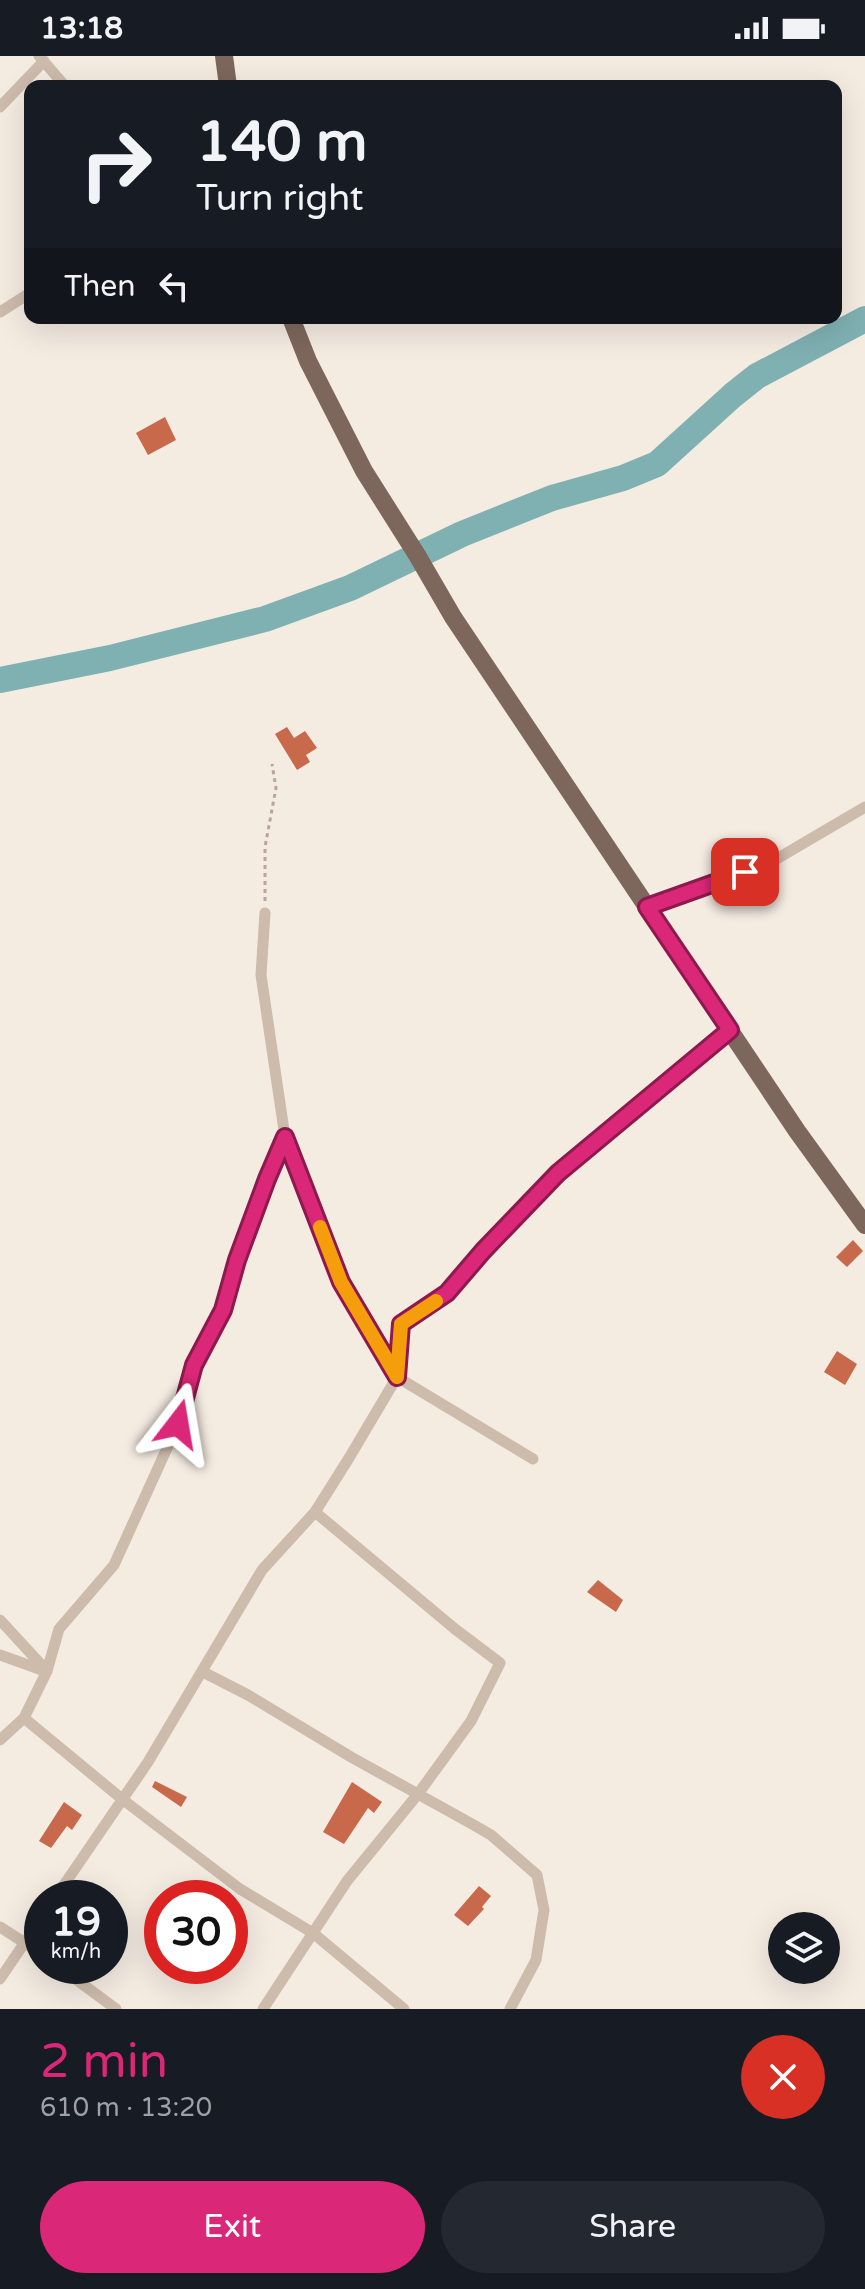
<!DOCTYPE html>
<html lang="en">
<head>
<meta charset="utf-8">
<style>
	body { margin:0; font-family:"Varela Round",sans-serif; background:#242831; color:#f1f3f6; height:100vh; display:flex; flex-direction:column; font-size:30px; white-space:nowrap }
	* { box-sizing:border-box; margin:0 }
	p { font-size:26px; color:#9ea1a6 }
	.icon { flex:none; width:44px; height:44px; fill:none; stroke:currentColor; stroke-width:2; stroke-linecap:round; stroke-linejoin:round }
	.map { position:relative; height:1953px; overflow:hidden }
	.side { display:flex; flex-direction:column; background:#171b24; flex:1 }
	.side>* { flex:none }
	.banner { position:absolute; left:24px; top:24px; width:818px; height:244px; border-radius:16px; box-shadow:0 8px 32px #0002; background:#171b24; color:#f1f3f6; overflow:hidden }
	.fabs { position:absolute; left:768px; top:1856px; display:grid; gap:16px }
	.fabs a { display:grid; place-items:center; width:72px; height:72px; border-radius:50%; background:#171b24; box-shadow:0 8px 32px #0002; font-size:40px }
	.speed { position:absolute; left:24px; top:1824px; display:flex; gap:16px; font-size:40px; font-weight:700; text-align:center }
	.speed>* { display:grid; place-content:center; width:104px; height:104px; border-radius:50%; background:#171b24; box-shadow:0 8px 32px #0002; line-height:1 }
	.speed small { font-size:20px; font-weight:400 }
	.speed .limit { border:12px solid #d22; background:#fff; color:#111 }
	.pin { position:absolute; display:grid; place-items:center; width:68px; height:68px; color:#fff; margin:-34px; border-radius:16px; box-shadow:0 4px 12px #0006 }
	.me { position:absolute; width:88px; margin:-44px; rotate:14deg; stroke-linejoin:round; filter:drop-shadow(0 0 6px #0008) }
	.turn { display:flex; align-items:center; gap:28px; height:168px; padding:0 40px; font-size:36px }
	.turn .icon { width:104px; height:104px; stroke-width:2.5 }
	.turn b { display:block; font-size:56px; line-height:68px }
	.then { display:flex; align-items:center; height:76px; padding:0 40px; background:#0003; gap:16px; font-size:30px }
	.round { display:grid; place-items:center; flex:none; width:84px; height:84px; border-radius:42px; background:#242831 }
	.head { display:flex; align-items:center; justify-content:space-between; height:136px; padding:0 40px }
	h1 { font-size:48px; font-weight:600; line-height:60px; color:#db2777 }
	.primary-button { display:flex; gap:16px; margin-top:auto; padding:16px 40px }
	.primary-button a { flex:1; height:92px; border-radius:48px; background:#db2777; color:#fff; font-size:32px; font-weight:600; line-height:92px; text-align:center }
	.primary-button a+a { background:#242831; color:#f1f3f6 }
	.status { display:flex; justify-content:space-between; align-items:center; height:56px; padding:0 40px; background:#171b24; direction:ltr }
	.status svg { height:22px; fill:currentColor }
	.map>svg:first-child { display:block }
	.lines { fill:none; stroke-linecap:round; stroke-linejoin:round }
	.river { stroke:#7fb0b2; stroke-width:26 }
	.building { fill:#c8694b }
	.path { stroke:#b9a596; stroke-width:3; stroke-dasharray:4 4; stroke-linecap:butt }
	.minor { stroke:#cdbbac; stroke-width:11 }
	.primary { stroke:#7d675c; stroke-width:18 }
	.route-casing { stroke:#8e194d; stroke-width:20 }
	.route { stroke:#db2777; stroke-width:14 }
	.slow { stroke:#f59e0b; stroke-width:14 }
</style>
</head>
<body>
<div class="status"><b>13:18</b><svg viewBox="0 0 49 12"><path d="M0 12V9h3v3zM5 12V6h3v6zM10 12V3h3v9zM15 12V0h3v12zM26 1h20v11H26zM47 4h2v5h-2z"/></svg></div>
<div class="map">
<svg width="865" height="1953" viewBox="0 0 865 1953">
	<rect width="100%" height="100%" fill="#f4ebe1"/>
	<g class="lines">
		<!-- river -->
		<path class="river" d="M0,624L110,602L265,563L350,532L462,478L552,442L623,422L657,408L733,339L757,320L865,263"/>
	</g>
	<!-- building -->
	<path class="building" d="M165,361L176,384L148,399L136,377Z
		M287,671L294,682L305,675L317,692L306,699L310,706L297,714L275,678Z
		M853,1184L863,1195L847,1211L836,1201Z
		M837,1295L857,1308L845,1329L824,1316Z
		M598,1524L623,1544L616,1556L587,1536Z
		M155,1725L187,1741L181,1751L152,1731Z
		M352,1726L382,1746L374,1757L368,1752L344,1788L323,1776Z
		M64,1746L82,1759L72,1774L67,1770L51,1792L39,1785Z
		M479,1830L491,1840L482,1851L484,1853L468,1870L454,1859Z"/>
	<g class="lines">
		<!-- path -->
		<path class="path" d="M265,845V791L276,732L272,708"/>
		<!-- minor -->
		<path class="minor" d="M39,0L65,30
			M0,51L44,5
			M0,256L30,237
			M647,851L768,808L865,751
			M285,1081L341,1226L397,1321L533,1403
			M0,1564L47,1615
			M0,1599L42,1614
			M203,1616L248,1639L351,1701L472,1768L491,1779L537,1819L544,1854L536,1904L510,1953
			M24,1662L122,1743L240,1833L313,1877L404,1953
			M0,1684L24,1662L47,1615L59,1573L114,1509L178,1368L194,1309L223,1254L237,1204L267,1123L285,1081L261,919L265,857
			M55,1842L148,1706L262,1514L315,1456L349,1402L397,1321L401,1268L447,1237L483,1195L558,1117L730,974
			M0,1871L42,1898
			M58,1910L116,1953
			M0,1923L42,1861
			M263,1953L347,1825L418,1738L471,1665L500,1607L455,1573L315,1456"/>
		<!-- primary -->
		<path class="primary" d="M224,0L228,30
			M291,262L308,305L364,415L417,499L453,561L797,1075L865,1169"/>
	</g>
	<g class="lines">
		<!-- route casing -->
		<g class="route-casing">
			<path id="route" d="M178,1368L194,1309L223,1254L237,1204L267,1123L285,1081L341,1226L397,1321L401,1268L447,1237L483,1195L558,1117L730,974L647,851L745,816"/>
		</g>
		<!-- route -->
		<use href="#route" class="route"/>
		<!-- slow -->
		<path class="slow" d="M320,1171L341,1226L397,1321L401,1268L436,1245"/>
	</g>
</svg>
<div class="fabs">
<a><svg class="icon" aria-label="layers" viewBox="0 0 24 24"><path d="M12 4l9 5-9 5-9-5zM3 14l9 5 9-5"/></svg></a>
</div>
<div class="speed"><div>19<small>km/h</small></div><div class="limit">30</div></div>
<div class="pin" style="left:745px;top:816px;background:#d93025"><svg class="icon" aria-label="arrive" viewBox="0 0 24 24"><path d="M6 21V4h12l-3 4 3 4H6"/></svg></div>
<svg class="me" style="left:178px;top:1368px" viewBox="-20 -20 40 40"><path d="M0-17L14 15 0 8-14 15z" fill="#db2777" stroke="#fff" stroke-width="4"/></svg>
<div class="banner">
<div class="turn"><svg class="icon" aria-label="right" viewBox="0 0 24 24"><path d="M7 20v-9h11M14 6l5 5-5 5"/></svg><div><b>140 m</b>Turn right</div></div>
<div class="then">Then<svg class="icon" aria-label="left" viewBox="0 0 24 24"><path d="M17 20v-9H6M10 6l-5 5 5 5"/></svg></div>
</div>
</div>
<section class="side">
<div class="head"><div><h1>2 min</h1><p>610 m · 13:20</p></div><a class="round" style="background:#d93025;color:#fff"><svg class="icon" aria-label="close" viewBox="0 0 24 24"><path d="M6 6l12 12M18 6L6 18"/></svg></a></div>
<div class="primary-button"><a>Exit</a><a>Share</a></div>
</section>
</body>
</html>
